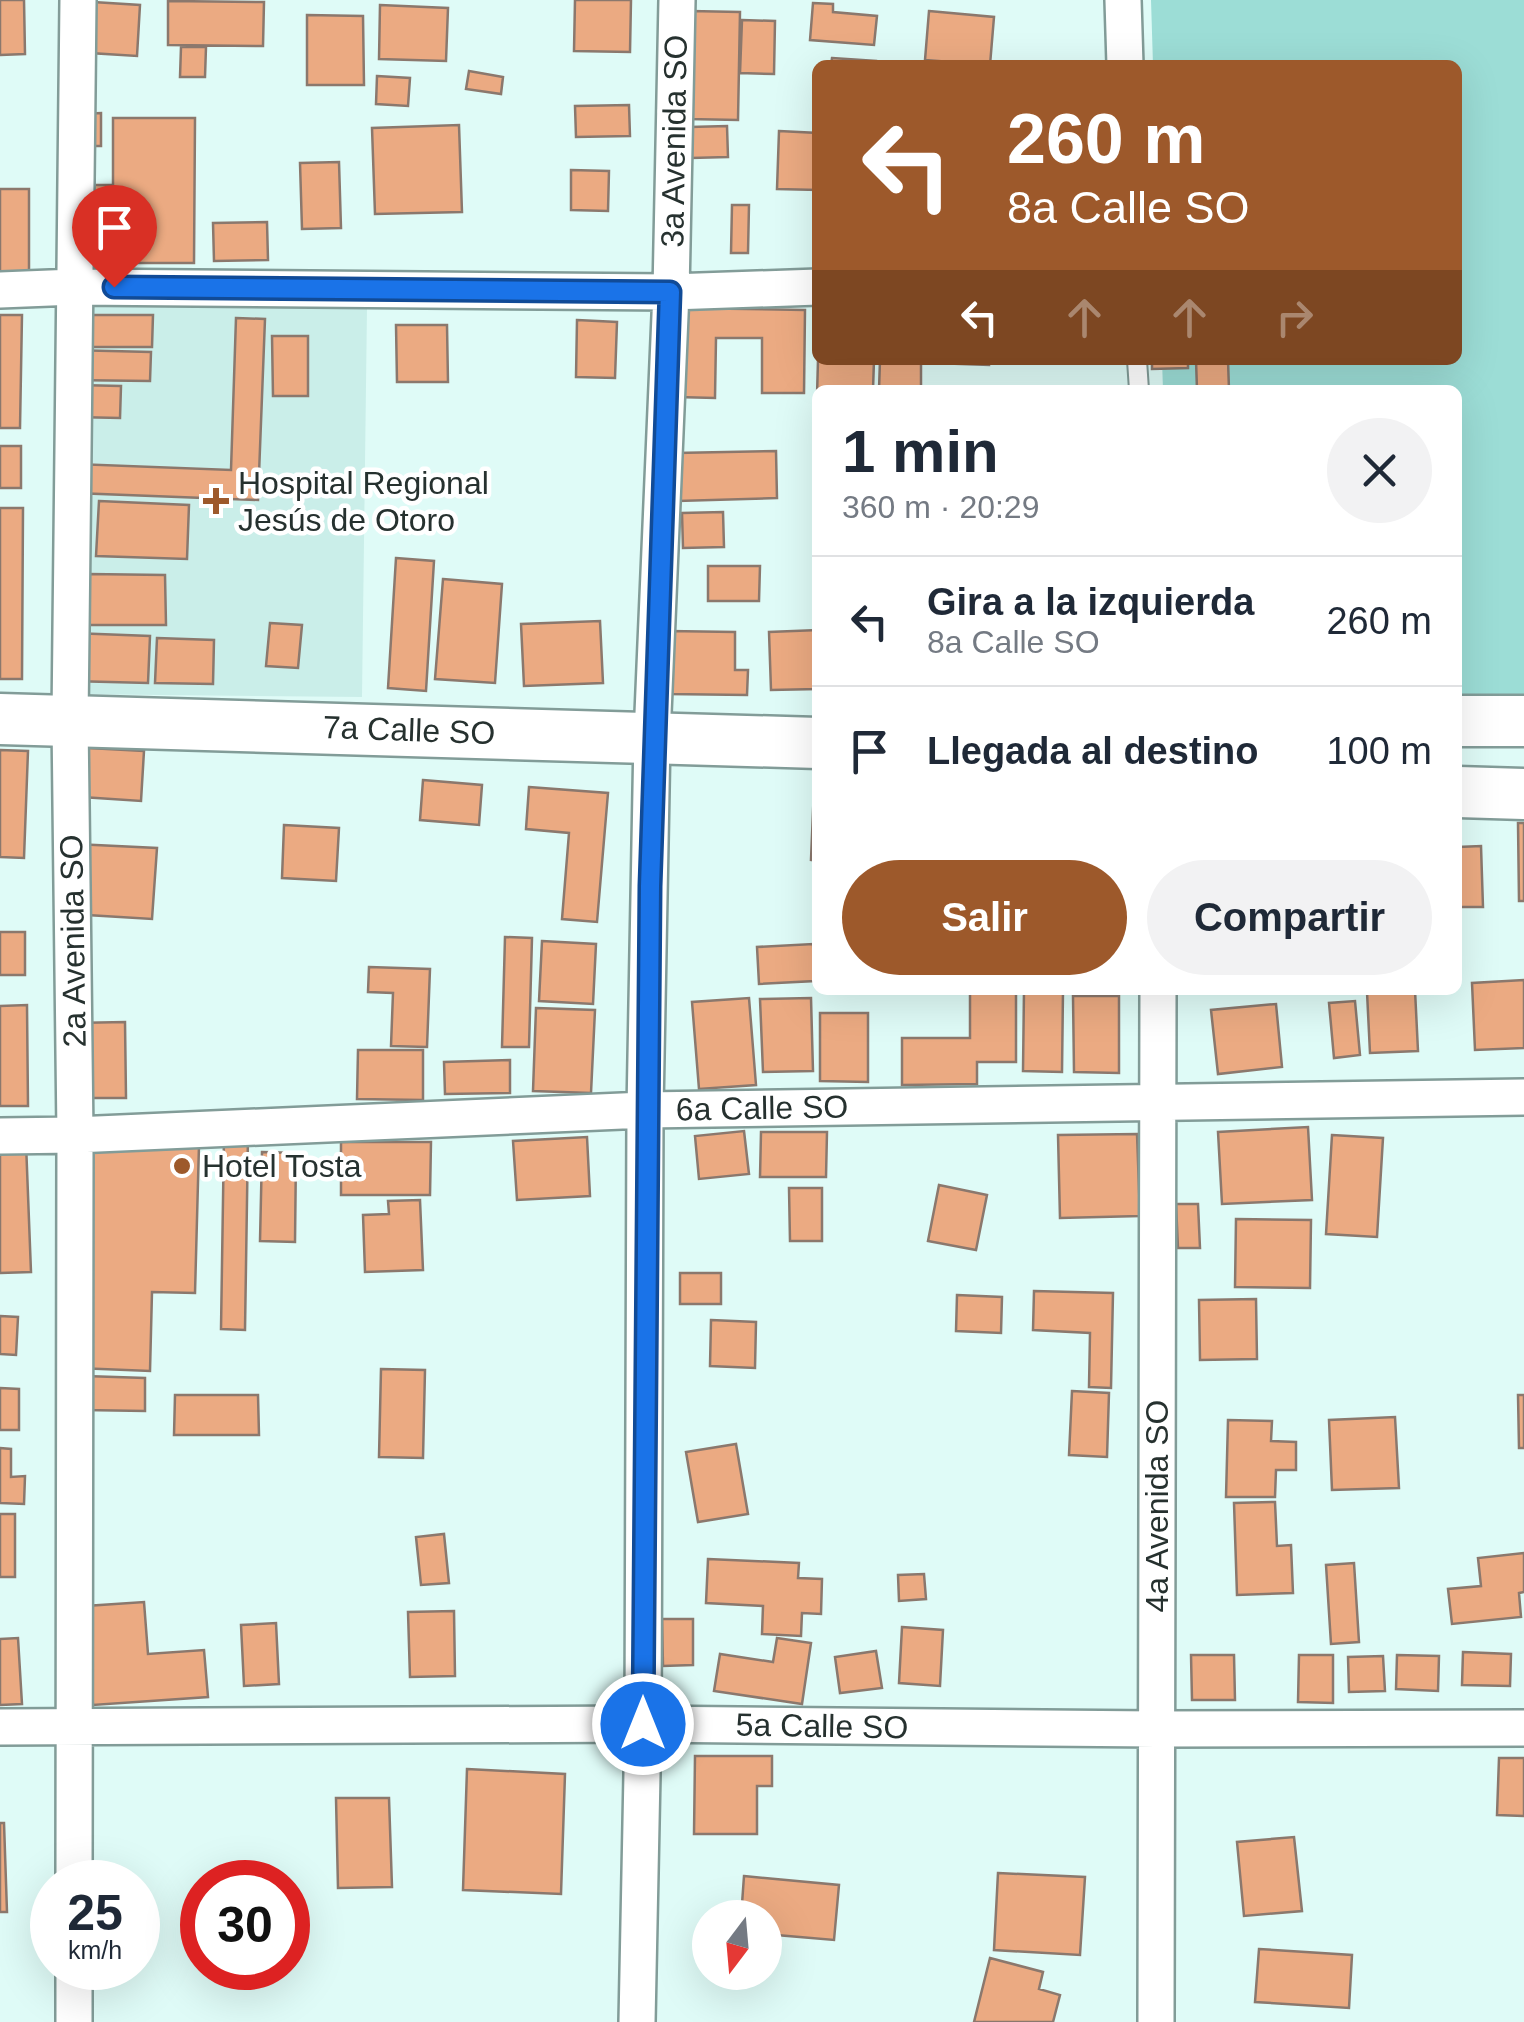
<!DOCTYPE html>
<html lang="es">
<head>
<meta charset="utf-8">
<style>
	body { margin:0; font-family:Helvetica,sans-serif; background:#f2f2f3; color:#1f2937; height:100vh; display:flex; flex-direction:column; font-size:38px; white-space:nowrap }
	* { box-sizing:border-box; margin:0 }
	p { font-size:32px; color:#747a83 }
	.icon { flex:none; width:55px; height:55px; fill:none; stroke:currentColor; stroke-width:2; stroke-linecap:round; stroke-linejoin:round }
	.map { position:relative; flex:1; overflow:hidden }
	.drawer { position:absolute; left:812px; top:385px; width:650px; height:610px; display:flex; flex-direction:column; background:#fff; border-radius:15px; box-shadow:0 10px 40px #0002 }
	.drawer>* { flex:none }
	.hud { position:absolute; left:812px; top:60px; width:650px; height:305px; border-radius:15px; box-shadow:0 10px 40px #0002; background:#9d592b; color:#fff; overflow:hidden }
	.needle { width:65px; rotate:196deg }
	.tools { position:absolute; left:692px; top:1900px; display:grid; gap:20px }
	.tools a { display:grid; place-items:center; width:90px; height:90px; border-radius:50%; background:#fff; box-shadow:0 10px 40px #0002; font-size:50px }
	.speed { position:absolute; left:30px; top:1860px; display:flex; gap:20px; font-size:50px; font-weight:700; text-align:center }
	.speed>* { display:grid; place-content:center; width:130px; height:130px; border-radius:50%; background:#fff; box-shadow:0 10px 40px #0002; line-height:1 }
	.speed small { font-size:25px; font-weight:400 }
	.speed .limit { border:15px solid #d22; background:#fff; color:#111 }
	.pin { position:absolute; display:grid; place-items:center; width:85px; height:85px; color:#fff; margin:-102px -42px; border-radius:50% 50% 50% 0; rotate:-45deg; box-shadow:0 0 10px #0007 }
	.pin .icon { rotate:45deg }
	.me { position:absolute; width:110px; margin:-55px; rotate:0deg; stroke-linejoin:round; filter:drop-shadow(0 0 8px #0008) }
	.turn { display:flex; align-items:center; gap:35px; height:210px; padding:0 30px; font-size:45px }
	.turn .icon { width:130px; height:130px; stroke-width:2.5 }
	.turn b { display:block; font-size:70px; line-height:85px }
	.lanes { display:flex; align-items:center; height:95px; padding:0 30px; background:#0003; justify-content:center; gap:50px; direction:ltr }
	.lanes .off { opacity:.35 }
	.round { display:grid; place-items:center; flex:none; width:105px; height:105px; border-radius:52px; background:#f2f2f3 }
	.summary { display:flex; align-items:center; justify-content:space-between; height:170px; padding:0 30px }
	h1 { font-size:60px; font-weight:600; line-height:75px }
	.button { display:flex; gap:20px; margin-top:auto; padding:20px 30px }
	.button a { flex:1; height:115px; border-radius:60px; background:#9d592b; color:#fff; font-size:40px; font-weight:600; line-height:115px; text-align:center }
	.button a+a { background:#f2f2f3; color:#1f2937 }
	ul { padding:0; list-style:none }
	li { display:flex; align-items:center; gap:30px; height:130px; padding:0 30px; border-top:2px solid #e0e1e3 }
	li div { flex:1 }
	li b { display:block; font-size:38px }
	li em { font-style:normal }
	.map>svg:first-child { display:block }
	.built { fill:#caeee9 }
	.green { fill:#9cddd6 }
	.building { fill:#ebaa82; stroke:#8b786d; stroke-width:2.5 }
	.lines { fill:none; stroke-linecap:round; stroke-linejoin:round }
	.lane-casing { stroke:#829c98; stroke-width:22 }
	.street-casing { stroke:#829c98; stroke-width:40 }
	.secondary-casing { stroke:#829c98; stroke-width:55 }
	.lane { stroke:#fff; stroke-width:18 }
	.street { stroke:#fff; stroke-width:35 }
	.secondary { stroke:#fff; stroke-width:50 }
	.route-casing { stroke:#114b97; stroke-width:25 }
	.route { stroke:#1a73e8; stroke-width:18 }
	.poi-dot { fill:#9d592b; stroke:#fff; stroke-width:4 }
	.labels { text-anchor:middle; stroke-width:9; stroke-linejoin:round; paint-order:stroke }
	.street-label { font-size:32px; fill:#26312f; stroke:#fff }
	.poi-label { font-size:32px; fill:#26312f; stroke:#fff; text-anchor:start }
</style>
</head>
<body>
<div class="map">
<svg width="1524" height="2022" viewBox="0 0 1524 2022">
	<rect width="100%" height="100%" fill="#dffbf7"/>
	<!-- built -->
	<path class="built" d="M72,306L367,308L362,697L64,694Z"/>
	<!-- green -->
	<path class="green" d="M1151,0H1524V694L1458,696V390H1163L1162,360H1458V65H1153Z"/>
	<!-- building -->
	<path class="building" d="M0,0H24L25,54L0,55Z
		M575,0H631L630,52L574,51Z
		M168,1L264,2L263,46L168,45Z
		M93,2L140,5L137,56L90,53Z
		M813,3L833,4V12L877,16L874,45L810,40Z
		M380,5L448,8L446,61L379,59Z
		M690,11L740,12L738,120L688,119Z
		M929,11L994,17L990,65L925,60Z
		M307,15L363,16L364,85H307Z
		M742,20L775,21L774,74L740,73Z
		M181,47H206L205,77H180Z
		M832,58L876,61V65H831Z
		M469,71L503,77L501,94L466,89Z
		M377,76L410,78L408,106L376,104Z
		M629,105L630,136L576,137L575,106Z
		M101,113V146H79V114Z
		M113,118H195L194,263H78L79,185H113Z
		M459,125L462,212L375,214L372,128Z
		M727,126L728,157L691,158L690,127Z
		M779,131L818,133V190L777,189Z
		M339,162L341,228L302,229L300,163Z
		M571,170L609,171L608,211L571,210Z
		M0,189H29V272H0Z
		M732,205H749L748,253H731Z
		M267,222L268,260L214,261L213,223Z
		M678,308L805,310L804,393H762V338H716L715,398L677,397Z
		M0,315H22L20,428H0Z
		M72,315H153L152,347H71Z
		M236,318L265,319L258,500L75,493L76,464L231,470Z
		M577,320L617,322L615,378L576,377Z
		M396,325H447L448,382H397Z
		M272,336H308V396H273Z
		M69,350L151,352L150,381L68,380Z
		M818,360H874L873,390H818L817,396Z
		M880,360H921V390H879Z
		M934,360H989V365L934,363Z
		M1152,360H1188V368L1152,369Z
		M1196,360H1228L1229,390H1197Z
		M77,385L121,386L120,418L75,417Z
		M0,446H21V488H0Z
		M776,451L777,498L678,501L676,453Z
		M99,501L189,505L187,559L96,556Z
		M0,508H23L22,679H0Z
		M723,512L724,547L683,548L682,513Z
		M396,558L434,561L426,691L388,688Z
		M708,566H760L759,601H708Z
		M88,574L165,575L166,625H87Z
		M443,579L502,584L495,683L435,679Z
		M600,621L603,683L524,686L521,624Z
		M270,623L302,625L298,668L266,666Z
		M818,630V689L771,690L769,632Z
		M668,631L735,632V670H748L747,695L667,694Z
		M72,633L150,636L148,683L71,681Z
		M157,638L214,640L213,684L155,683Z
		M70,747L144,751L141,801L67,796Z
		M0,750L28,751L24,858L0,857Z
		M423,780L482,785L479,825L420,820Z
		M529,787L608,793L597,922L562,919L569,833L526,829Z
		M814,788H818V861L811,860Z
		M1518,823H1524V901H1519Z
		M284,825L339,828L336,881L282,878Z
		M75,844L157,848L152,919L71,914Z
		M1481,846L1483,907H1458V847Z
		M0,932H25V975H0Z
		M505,937L532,938L529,1047H502Z
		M542,941L596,944L593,1004L539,1001Z
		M813,944L815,981L759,984L757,947Z
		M369,967L430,969L427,1047L391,1046L393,993L368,992Z
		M1524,980V1048L1475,1050L1472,983Z
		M1024,990L1063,991L1062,1072L1023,1071Z
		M1415,990L1418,1051L1370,1053L1367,992Z
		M970,991H1016V1062H977V1084L902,1085V1038H970Z
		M1073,996H1119V1073L1074,1072Z
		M749,998L756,1085L699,1089L692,1002Z
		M811,998L813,1071L763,1072L760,999Z
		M1355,1001L1360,1055L1334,1058L1329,1003Z
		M1276,1004L1282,1067L1218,1074L1211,1010Z
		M27,1005L28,1106H0V1006Z
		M536,1008L595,1010L591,1093L533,1091Z
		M820,1013H868V1082L820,1081Z
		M125,1022L126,1098H74V1023Z
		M358,1050H423V1100L357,1099Z
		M510,1060V1093L445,1094L444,1062Z
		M1308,1127L1312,1200L1222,1204L1218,1132Z
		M744,1131L749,1174L699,1179L695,1136Z
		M761,1132H827L826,1177H760Z
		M1137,1134L1140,1216L1060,1218L1058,1135Z
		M1332,1135L1383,1138L1377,1237L1326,1234Z
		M224,1136H248L245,1330L221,1329Z
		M587,1137L590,1196L517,1200L513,1141Z
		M84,1141L199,1145L195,1293L152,1292L150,1371L77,1368Z
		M341,1142H431L430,1195H341Z
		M26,1143L31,1272L0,1273V1144Z
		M262,1152L296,1153L295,1242L260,1241Z
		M939,1185L987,1195L976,1250L928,1241Z
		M789,1188H822V1241H790Z
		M420,1200L423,1270L365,1272L363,1215L389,1214L388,1201Z
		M1176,1204H1198L1200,1248H1178Z
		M1236,1219L1311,1220L1310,1288L1235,1287Z
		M680,1273H721V1304H680Z
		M1034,1291L1113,1293L1111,1388L1089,1387L1090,1333L1033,1330Z
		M957,1295L1002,1297L1001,1333L956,1331Z
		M1256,1299L1257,1359L1200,1360L1199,1300Z
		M0,1316L18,1317L16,1355L0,1354Z
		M711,1320L756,1322L755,1368L710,1366Z
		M381,1369L425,1370L423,1458L379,1457Z
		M85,1376L145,1378V1411L84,1410Z
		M0,1388L19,1389V1430H0Z
		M1072,1391L1109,1393L1107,1457L1069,1455Z
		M175,1395H258L259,1435H174Z
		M1518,1395H1524V1448H1519Z
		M1395,1417L1399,1488L1332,1490L1329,1420Z
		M1228,1420L1272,1421L1271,1441L1296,1442V1470H1276L1275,1497H1226Z
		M736,1444L748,1514L698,1522L686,1452Z
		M0,1448L11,1449V1477L25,1476L24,1504L0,1503Z
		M1275,1502L1277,1546L1291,1545L1293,1593L1237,1595L1234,1503Z
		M0,1514H15V1577H0Z
		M444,1534L449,1583L421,1585L416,1537Z
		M1524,1553V1592L1519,1593L1521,1617L1452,1624L1448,1589L1481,1586L1478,1558Z
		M708,1559L799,1563L798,1578L822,1579L821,1614L802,1613L801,1636L762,1634L763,1606L706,1603Z
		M1354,1563L1359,1642L1331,1644L1326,1565Z
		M924,1574L926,1599L899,1601L898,1575Z
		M144,1602L148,1654L204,1650L208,1697L93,1705L86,1606Z
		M454,1611L455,1676L410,1677L408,1612Z
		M662,1619H693V1665L663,1666Z
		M276,1623L279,1684L244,1686L241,1625Z
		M902,1627L943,1630L940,1686L899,1683Z
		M18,1638L22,1704L0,1705V1639Z
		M777,1638L811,1643L802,1704L714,1691L720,1654L773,1662Z
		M876,1651L882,1688L840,1693L835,1657Z
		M1463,1652L1511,1654L1510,1686L1462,1685Z
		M1191,1655H1234L1235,1700H1192Z
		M1299,1655H1333V1703L1298,1702Z
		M1397,1655L1439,1656L1438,1691L1396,1689Z
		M1383,1656L1385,1691L1349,1692L1348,1657Z
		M695,1756H772V1786H757V1834H694Z
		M1499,1758H1524V1816L1497,1815Z
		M467,1769L565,1774L561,1894L463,1890Z
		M336,1798H389L392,1887L338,1888Z
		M0,1823H4L7,1912H0Z
		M1294,1837L1302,1911L1244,1916L1237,1842Z
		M998,1873L1085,1877L1080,1955L994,1950Z
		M744,1876L839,1885L834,1940L765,1934V1918H741Z
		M1259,1949L1352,1955L1349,2008L1255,2002Z
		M990,1958L1043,1972L1039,1989L1060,1995L1053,2022H974Z"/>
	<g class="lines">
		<!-- lane casing -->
		<g class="lane-casing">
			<path id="lane" d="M1137,360L1139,390"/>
		</g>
		<!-- street casing -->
		<g class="street-casing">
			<path id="street" d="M1123,0L1125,65
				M0,290L75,287L671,292L818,287
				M0,1136L75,1135L645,1110L1524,1097
				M0,1727L643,1724L1156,1729L1524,1728
				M74,1882L75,1135L70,720L78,0
				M74,2022V1968
				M637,2022L643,1724L645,1110L652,737L671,292L677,0
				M1156,2022L1158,990"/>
		</g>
		<!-- secondary casing -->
		<g class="secondary-casing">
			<path id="secondary" d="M0,719L818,743
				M1458,721H1524
				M1458,792L1524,794"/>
		</g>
		<!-- lane -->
		<use href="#lane" class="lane"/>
		<!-- street -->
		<use href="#street" class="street"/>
		<!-- secondary -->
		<use href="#secondary" class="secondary"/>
	</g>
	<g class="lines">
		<!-- route casing -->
		<g class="route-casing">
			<path id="route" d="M114,287L670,292L650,886L643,1724"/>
		</g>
		<!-- route -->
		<use href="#route" class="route"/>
	</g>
	<!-- markers -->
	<g class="poi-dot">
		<path d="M211 486h10v10h10v10h-10v10h-10v-10h-10v-10h10z"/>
		<circle cx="182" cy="1166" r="10"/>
	</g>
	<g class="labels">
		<!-- street labels -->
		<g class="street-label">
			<text transform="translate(674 141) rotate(-89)" y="11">3a Avenida SO</text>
			<text transform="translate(409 730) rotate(2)" y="11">7a Calle SO</text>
			<text transform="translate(73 941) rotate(-91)" y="11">2a Avenida SO</text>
			<text transform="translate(762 1108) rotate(-1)" y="11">6a Calle SO</text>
			<text transform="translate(1157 1506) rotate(-90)" y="11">4a Avenida SO</text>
			<text transform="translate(822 1726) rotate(1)" y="11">5a Calle SO</text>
		</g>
		<!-- poi labels -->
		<g class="poi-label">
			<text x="238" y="494">Hospital Regional<tspan x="238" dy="37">Jesús de Otoro</tspan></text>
			<text x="202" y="1177">Hotel Tosta</text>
		</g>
	</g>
</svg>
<div class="tools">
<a><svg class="needle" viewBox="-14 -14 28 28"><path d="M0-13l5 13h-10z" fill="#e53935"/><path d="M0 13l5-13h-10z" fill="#747a83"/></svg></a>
</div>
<div class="speed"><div>25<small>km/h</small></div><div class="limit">30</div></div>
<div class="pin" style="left:114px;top:287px;background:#d93025"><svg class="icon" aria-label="arrive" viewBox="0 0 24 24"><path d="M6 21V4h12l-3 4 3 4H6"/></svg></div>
<svg class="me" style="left:643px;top:1724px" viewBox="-20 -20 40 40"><circle r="17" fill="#1a73e8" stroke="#fff" stroke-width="3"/><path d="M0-11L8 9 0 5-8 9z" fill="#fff"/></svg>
<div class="hud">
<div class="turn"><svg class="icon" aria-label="left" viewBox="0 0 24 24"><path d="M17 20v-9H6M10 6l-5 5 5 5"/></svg><div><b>260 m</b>8a Calle SO</div></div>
<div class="lanes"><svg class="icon" aria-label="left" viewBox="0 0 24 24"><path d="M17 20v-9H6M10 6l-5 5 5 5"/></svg><svg class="icon off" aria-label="ahead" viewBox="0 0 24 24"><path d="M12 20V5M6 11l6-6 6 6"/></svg><svg class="icon off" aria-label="ahead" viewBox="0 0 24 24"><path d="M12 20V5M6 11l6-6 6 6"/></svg><svg class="icon off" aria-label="right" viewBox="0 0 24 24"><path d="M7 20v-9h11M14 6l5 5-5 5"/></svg></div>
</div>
<section class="drawer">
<div class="summary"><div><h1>1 min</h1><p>360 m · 20:29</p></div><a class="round"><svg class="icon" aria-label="close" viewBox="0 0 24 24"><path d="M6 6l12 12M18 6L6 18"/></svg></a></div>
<ul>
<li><svg class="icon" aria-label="left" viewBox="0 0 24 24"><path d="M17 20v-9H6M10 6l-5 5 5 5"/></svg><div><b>Gira a la izquierda</b><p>8a Calle SO</p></div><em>260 m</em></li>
<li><svg class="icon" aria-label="arrive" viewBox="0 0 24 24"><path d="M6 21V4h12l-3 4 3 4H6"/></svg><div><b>Llegada al destino</b></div><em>100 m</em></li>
</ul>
<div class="button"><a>Salir</a><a>Compartir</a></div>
</section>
</div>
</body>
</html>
